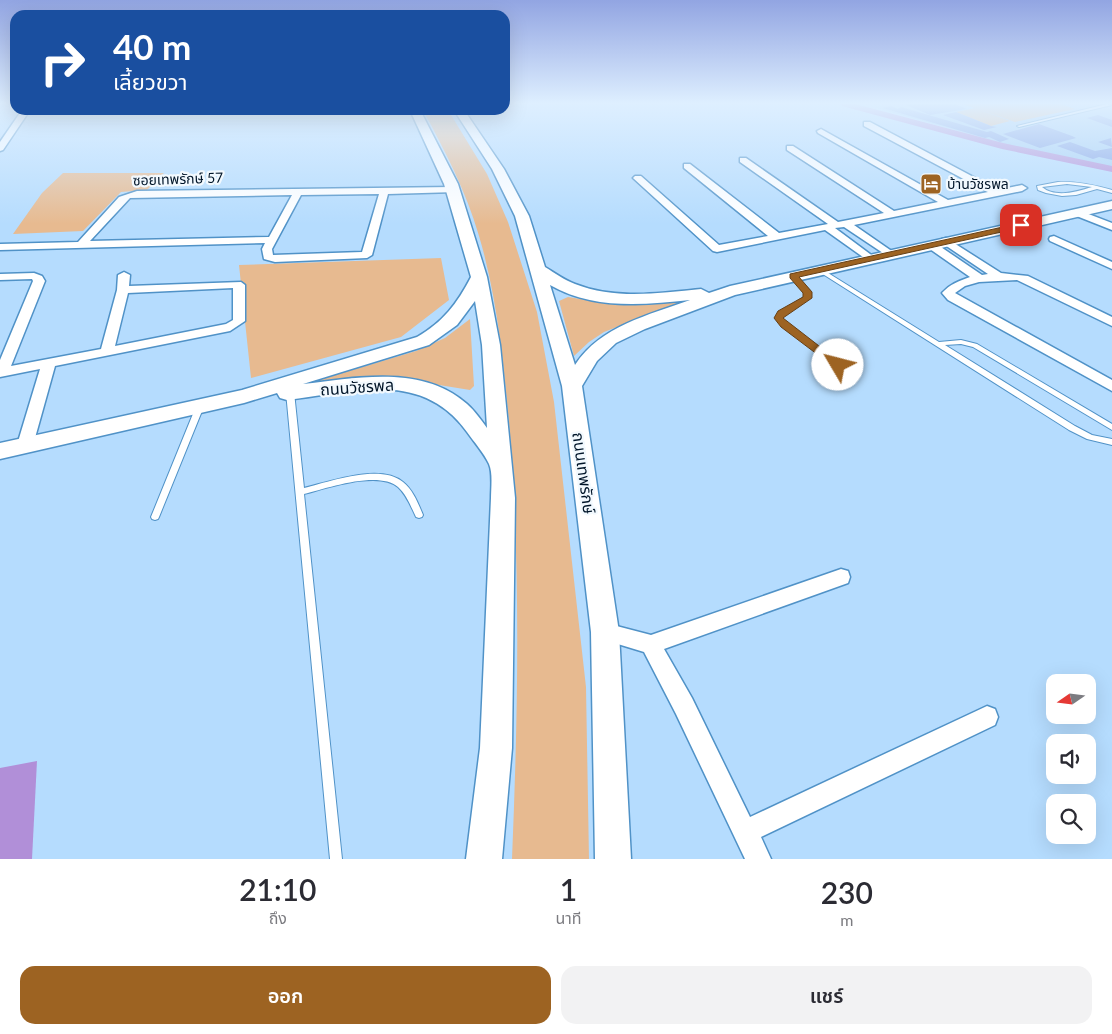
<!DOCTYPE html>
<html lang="th">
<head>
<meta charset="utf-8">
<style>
	body { margin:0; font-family:Lato,"Noto Sans Thai",sans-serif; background:#f2f2f3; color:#2b2b33; height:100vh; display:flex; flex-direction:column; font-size:19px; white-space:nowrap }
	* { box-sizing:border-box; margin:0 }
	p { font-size:16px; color:#7c7c81 }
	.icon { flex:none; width:28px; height:28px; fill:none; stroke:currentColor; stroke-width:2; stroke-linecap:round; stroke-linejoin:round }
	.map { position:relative; height:859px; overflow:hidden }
	.panel { display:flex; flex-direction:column; background:#fff; flex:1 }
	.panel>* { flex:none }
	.guide { position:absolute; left:10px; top:10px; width:500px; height:105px; border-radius:15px; box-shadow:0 5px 20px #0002; background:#1a4fa0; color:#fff; overflow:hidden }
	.needle { width:32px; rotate:256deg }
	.buttons { position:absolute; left:1046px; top:674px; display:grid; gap:10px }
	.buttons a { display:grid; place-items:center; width:50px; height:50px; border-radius:10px; background:#fff; box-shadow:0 5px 20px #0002; font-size:25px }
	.pin { position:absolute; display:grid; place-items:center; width:42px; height:42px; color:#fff; margin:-21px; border-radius:10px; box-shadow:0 2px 8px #0006 }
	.me { position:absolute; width:55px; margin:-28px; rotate:307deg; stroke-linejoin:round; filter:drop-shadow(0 0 4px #0008) }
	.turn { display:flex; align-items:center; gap:18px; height:105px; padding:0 20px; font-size:22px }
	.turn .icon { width:65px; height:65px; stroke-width:2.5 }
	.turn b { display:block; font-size:35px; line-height:42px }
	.eta { display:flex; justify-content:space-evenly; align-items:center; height:85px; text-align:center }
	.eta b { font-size:30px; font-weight:600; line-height:35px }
	.action { display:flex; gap:10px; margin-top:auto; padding:10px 20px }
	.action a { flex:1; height:58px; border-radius:15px; background:#9d6322; color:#fff; font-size:20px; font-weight:600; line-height:58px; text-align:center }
	.action a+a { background:#f2f2f3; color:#2b2b33 }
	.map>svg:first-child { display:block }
	.built { fill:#a5cff4 }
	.green { fill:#e7ba90 }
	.water { fill:#b18fd8 }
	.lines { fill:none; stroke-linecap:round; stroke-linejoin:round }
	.canal { fill:#b18fd8; fill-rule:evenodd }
	.building { fill:#82a1e4 }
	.lane-casing { stroke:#5092c7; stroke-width:2 }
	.street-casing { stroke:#5092c7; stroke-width:3 }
	.secondary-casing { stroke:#5092c7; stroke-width:3 }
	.lane { fill:#fff; fill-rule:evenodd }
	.street { fill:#fff; fill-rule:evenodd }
	.secondary { fill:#fff; fill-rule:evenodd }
	.route { fill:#9d6322; stroke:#664016 }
	.labels { text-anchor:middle; stroke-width:4.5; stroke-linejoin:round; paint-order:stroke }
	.far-street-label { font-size:14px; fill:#001529; stroke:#f2f9fe }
	.far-poi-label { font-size:14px; fill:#001529; stroke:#f2f9fe; text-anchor:start }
	.street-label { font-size:16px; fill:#001529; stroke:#f2f9fe }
</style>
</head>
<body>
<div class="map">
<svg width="1112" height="859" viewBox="0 0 1112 859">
	<rect width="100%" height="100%" fill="#b5dcfe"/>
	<!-- built -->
	<path class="built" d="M891,104H1108L1112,105V167L1003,144L874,107Z"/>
	<!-- green -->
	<path class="green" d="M963,104H1061L1075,109L1015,122Z
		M975,108L1010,121L991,126L956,112Z
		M423,110H448L487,174L508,222L537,312L554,402L586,687L589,859H512C518,713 521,567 509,422C503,360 497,296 479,236C466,191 445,151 423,110Z
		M63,173H164L147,190L121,192L83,231L13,234L42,193Z
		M441,258L449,300L401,337L251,378L239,265Z
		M568,297L612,304L681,302L604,332L589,342L574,356L559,301Z
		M470,319L474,386L470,390L402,379L311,384L315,381L416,351L445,338Z"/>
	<!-- water -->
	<path class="water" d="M37,761L32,859H0V768Z"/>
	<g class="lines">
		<!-- canal -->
		<path class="canal" d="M840,104H855L1003,143L1112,166V172L1002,149L842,106Z"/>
	</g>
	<!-- building -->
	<path class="building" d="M909,104H955L967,109L930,115L906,105Z
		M891,106L898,109L901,107L987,132L991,131L1009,139L1000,142L989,137L985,138L883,108Z
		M956,112L991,126L997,127L984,130L943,115Z
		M1098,115L1112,120V127L1087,118Z
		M1039,124L1072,136L1076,138L1040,148L1003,134Z
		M1111,138L1112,147L1098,142Z
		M1070,142L1095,151L1112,148V160L1099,157L1093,159L1057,146Z"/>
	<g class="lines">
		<!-- lane casing -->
		<g class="lane-casing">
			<path id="lane" d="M1107,104L1112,105L1019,127L1017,126Z
				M1058,182C1077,181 1094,185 1112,190V193L1097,189L1076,195L1062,196L1046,193L1038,190L1037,186ZM1067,184L1092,187C1076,192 1055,198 1042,187Z
				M820,268L939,342L961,340L977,344L1112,424V430L973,347L961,344L945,345L1075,426L1092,435L1112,439V445L1087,439L1069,430L818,271L817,270Z
				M793,274L795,275L810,291V298L784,314L782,318L787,324L853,373L854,375L853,377H849L783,326L776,318L780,312L804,297L805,292L790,276Z
				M288,390H292L294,392L304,488C329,482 380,463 403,482C413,490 418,503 423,515L422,517L419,518L416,517C411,507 407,495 398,487C379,470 327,488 304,494L342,859H330L286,392Z
				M197,404H203L204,406L159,517L158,519L155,520L152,519L151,517Z"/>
		</g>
		<!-- street casing -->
		<g class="street-casing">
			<path id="street" d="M22,110H30L3,150L0,151V142Z
				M864,122H870L998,190L1022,185L1027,188L1022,191L854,225L893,252L894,254L893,256L889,257L844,227L835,228L874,257L876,259L870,262L825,230L717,252L713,251L633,178L635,176H641L719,245L768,236L684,168V164H690L779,233L828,224L740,162V158H746L838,222L884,213L787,150V146H793L894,211L938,202L818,133L817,131L821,129L948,200L988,192L864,126Z
				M453,187L456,188V192L388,194L372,255L367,258L275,262L264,259L262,249L265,243L0,250V244L78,242L119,197L137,191ZM379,194L362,252L273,255L272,249L301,195ZM292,195L269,237L90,241L130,198Z
				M1078,210L1112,223V230L1074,215L1073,213Z
				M1054,236L1112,262V269L1050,241L1049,239L1050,237Z
				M946,238L1001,273L1028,276L1112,317V326L1017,280L979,282L965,286L955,293L1112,380V391L948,300L942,293C950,284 959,281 970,277L927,247L926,245L927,243H935L982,275L988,274L942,243L941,241L942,239Z
				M124,272L130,275L129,286L241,282L245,285V321L230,331L55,366L33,445L30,449L25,451L20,449L17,445L40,369L0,377V360L33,281L32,279L0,280V274L34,273L42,276L45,281L11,366L101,349L117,290L118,275ZM233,288V320L226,324L115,346L128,293Z
				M841,569L848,571L850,577L848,583L664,649L692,698L750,817L987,706L995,709L998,717L995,725L761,837L771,859H745L676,714L644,652L598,638L595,632L598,626L605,623L651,635Z"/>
		</g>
		<!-- secondary casing -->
		<g class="secondary-casing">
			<path id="secondary" d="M410,110H420L458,184L487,277L500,345L515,498L512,748L502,859H466L480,748L491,498C491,488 493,473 489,464C484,453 474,442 467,432C422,369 353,392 287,400L280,398L277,393L244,403L0,459V443L242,390L417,337C443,322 457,304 471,277L444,184ZM475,301L482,345L487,428C481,420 475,411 467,404C422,364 357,378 303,384L429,345L457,325Z
				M454,110H464L504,169L529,216L545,267C555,273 564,280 575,284C615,300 659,293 701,289L709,293L730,286L1112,201V209L735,295L645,329L616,343L597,361L582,386L619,632L631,859H595L591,632L562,386L515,216L492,169ZM550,285C593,310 643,305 690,300C649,315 600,326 575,365Z"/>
		</g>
		<!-- lane -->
		<use href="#lane" class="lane"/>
		<!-- street -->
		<use href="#street" class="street"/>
		<!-- secondary -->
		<use href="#secondary" class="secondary"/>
	</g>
	<!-- sky -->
	<linearGradient id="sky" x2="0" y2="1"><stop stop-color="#92a5e2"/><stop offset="0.46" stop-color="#deefff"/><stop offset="1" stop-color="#deefff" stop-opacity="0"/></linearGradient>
	<rect width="1112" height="224" fill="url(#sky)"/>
	<!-- route -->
	<path class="route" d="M1021,223L1025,225L1024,227L799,277L812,292V298L783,318L841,363V367H834L781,327L774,318L778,311L803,297V293L790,278V274Z"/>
	<!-- icons -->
	<defs>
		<g id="hotel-square" transform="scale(1.125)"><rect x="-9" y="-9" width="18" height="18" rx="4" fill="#9d6322" stroke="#f2f9fe"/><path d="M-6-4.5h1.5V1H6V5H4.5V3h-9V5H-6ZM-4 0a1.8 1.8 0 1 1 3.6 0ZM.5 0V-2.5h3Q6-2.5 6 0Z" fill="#fff"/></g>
	</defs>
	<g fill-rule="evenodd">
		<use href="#hotel-square" x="931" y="184"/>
	</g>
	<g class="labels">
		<!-- far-street labels -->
		<g class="far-street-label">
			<text transform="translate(178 179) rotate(-2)" y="5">ซอยเทพรักษ์ 57</text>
		</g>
		<!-- far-poi labels -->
		<g class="far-poi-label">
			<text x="947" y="189">บ้านวัชรพล</text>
		</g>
		<!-- street labels -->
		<g class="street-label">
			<text transform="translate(357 387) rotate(-4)" y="6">ถนนวัชรพล</text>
			<text transform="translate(584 473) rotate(82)" y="6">ถนนเทพรักษ์</text>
		</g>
	</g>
</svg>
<div class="buttons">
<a><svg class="needle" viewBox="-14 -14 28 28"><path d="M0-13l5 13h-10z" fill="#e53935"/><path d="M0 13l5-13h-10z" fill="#7c7c81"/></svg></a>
<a><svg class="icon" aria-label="sound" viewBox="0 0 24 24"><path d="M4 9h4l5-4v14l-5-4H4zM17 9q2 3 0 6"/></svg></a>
<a><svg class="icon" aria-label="search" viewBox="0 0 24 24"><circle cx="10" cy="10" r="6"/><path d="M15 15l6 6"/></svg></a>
</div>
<div class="pin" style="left:1021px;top:225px;background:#d93025"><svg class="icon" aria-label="arrive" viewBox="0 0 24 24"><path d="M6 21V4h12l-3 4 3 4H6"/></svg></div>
<svg class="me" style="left:838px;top:365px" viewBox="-20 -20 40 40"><circle r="19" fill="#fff"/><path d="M0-13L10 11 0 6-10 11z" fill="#9d6322"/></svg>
<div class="guide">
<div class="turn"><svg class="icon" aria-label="right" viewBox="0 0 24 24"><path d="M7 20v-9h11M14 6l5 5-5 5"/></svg><div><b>40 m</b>เลี้ยวขวา</div></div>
</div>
</div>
<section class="panel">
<div class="eta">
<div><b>21:10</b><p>ถึง</p></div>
<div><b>1</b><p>นาที</p></div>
<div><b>230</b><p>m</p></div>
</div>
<div class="action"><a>ออก</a><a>แชร์</a></div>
</section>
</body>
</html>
